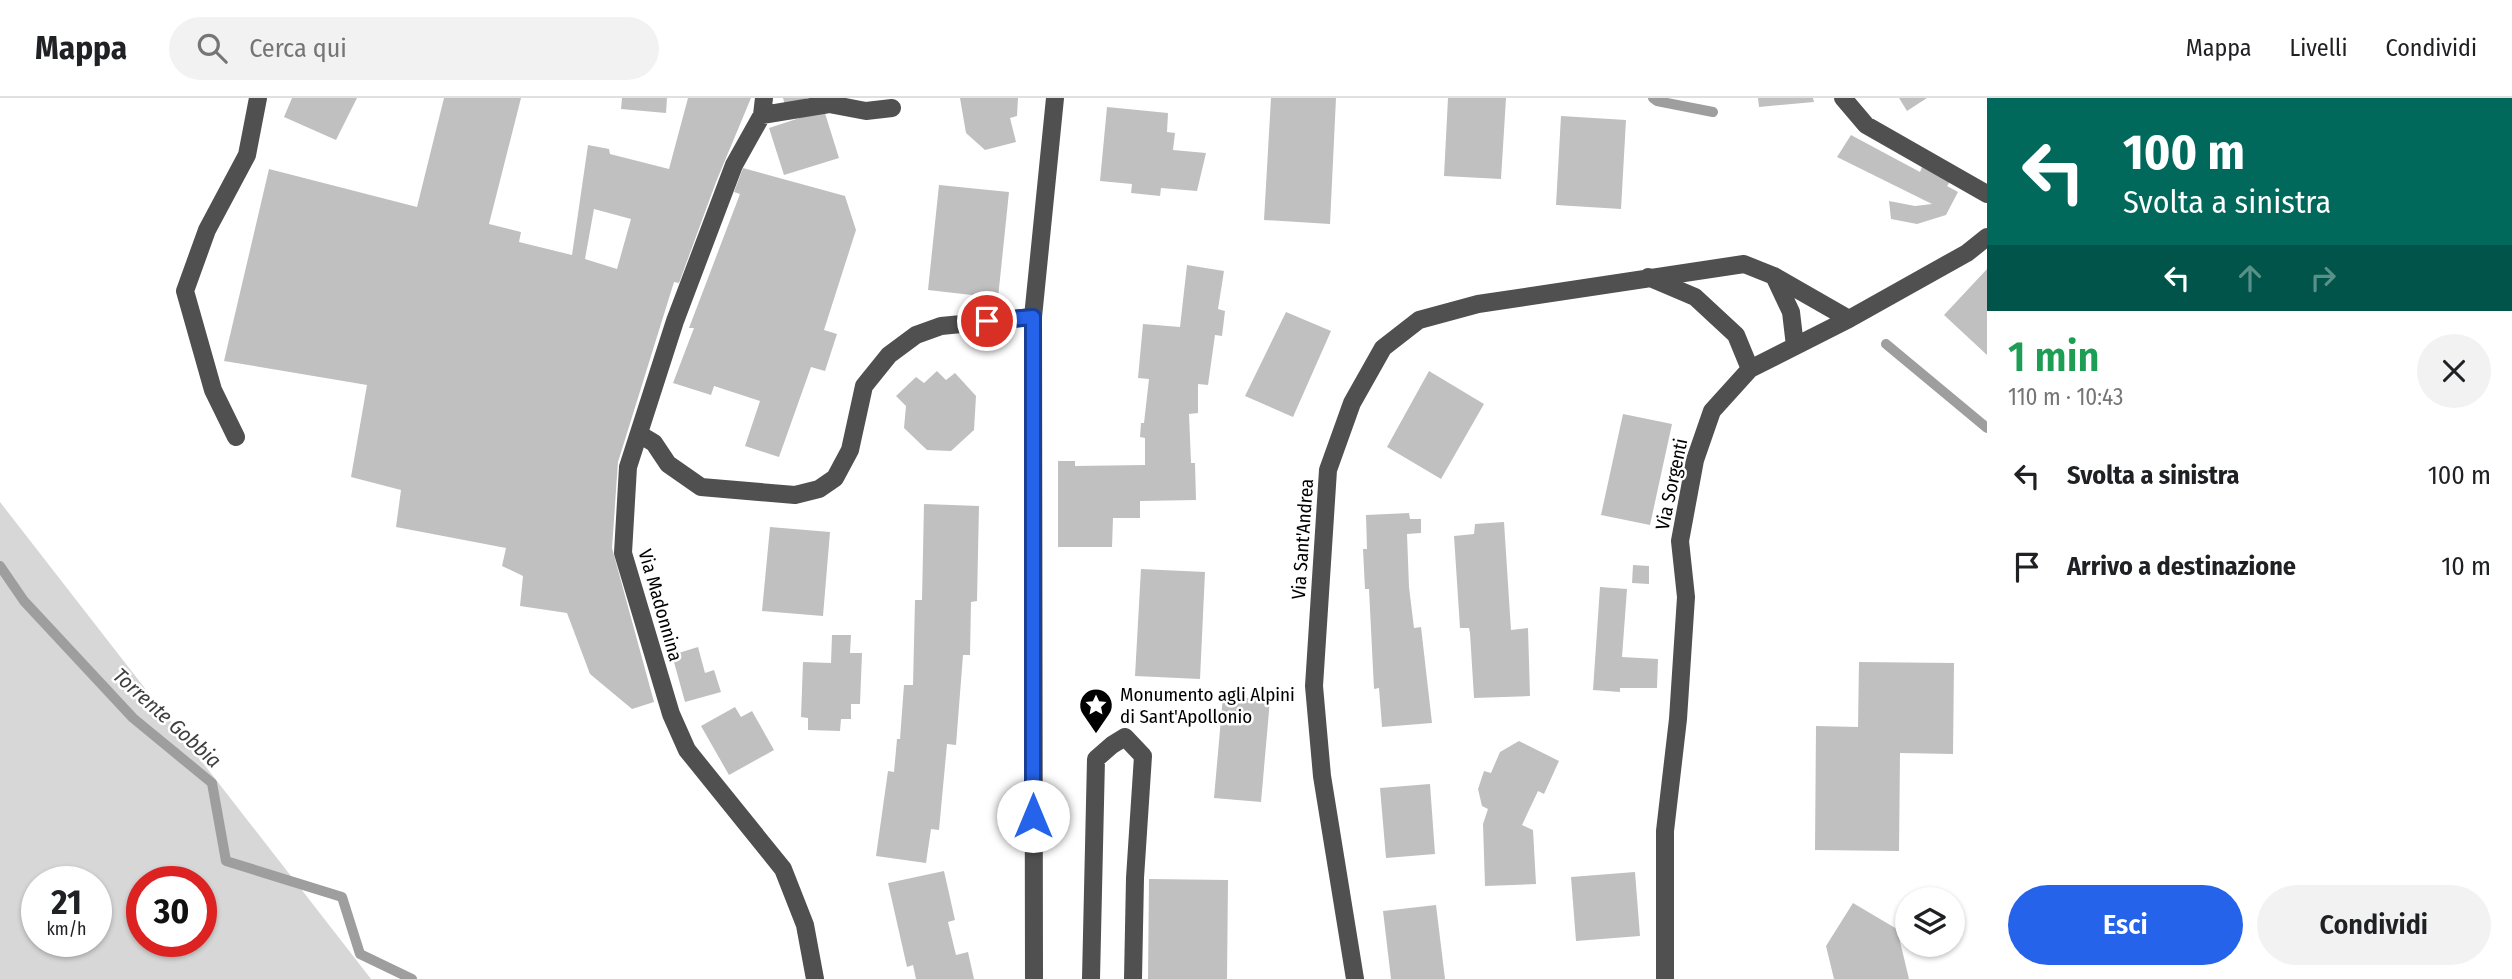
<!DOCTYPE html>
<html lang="it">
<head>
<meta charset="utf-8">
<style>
	body { margin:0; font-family:"Fira Sans Condensed",sans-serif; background:#f2f2f2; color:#202124; height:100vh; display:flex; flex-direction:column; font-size:26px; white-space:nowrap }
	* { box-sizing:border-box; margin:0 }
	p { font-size:23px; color:#757577 }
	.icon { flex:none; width:38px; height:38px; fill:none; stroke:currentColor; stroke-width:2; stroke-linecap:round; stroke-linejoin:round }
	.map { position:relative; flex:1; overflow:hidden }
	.drawer { display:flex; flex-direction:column; background:#fff; width:525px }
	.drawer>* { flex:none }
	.banner { background:#00695c; color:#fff; overflow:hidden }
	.fabs { position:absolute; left:1895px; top:789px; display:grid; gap:14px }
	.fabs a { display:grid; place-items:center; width:70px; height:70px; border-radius:50%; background:#fff; box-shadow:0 2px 5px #0004; font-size:35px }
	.speed { position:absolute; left:21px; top:768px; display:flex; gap:14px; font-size:35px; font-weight:700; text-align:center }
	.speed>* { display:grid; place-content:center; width:91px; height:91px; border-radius:50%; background:#fff; box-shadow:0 2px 5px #0004; line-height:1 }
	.speed small { font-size:18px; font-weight:400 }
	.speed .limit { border:10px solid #d22; background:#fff; color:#111 }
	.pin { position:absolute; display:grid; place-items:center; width:60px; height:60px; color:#fff; margin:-30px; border:4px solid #fff; border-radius:50%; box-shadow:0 2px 7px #0007 }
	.me { position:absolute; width:77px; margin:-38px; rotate:0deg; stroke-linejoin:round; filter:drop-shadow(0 0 5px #0008) }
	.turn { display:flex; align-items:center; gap:24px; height:147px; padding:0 21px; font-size:32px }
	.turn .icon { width:91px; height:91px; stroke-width:2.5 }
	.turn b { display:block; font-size:49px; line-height:60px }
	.lanes { display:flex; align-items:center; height:66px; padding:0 21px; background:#0003; justify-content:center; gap:35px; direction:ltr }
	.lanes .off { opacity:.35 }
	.round { display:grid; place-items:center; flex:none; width:74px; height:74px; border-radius:37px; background:#f2f2f2 }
	.headline { display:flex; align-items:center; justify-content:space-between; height:119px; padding:0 21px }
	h1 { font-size:42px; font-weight:600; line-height:52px; color:#1e9e55 }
	.button { display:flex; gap:14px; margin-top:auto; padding:14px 21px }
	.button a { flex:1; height:80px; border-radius:42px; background:#2563eb; color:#fff; font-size:28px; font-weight:600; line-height:80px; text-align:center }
	.button a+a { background:#f2f2f2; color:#202124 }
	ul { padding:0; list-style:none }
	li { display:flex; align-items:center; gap:21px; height:91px; padding:0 21px }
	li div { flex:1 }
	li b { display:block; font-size:26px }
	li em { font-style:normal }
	header { display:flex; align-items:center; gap:42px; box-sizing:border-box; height:98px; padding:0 35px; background:#fff; border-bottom:2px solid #e0e0e0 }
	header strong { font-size:33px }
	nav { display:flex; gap:38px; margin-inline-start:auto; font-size:24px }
	.search { width:490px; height:63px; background:#f2f2f2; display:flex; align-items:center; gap:18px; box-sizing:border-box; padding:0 24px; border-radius:38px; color:#757577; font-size:26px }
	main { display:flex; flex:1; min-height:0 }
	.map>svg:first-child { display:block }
	.green { fill:#d7d7d7; fill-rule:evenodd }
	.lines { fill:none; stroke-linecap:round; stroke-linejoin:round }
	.stream { stroke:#9e9e9e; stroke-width:10 }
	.building { fill:#c0c0c0; fill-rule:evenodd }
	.minor { stroke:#505050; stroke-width:18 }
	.route-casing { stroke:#184099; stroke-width:18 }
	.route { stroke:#2563eb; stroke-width:12 }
	.labels { text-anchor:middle; stroke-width:5; stroke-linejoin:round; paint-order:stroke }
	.street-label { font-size:19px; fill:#000; stroke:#fff }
	.poi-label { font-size:19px; fill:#000; stroke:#fff; text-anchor:start }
	.water-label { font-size:21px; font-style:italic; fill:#3f3f3f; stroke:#fff }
</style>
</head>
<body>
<header>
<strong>Mappa</strong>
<div class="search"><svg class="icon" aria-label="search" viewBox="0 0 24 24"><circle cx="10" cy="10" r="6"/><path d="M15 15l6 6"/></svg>Cerca qui</div>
<nav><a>Mappa</a><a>Livelli</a><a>Condividi</a></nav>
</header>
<main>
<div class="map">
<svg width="1987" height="881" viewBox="0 0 1987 881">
	<rect width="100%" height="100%" fill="#fff"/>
	<!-- green -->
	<path class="green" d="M0,404L371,881H0ZM37,784H96V844H37ZM142,784H201V844H142Z"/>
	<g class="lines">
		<!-- stream -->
		<path class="stream" d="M1653,0L1657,3L1713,14
			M1886,246L1987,330
			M0,468L24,503L133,620L212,685L226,763L342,799L360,856L412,881"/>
	</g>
	<!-- building -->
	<path class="building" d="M292,0H357L336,42L284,19Z
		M444,0H521L489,126L521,134L519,144L572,157L588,47L609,51L610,56L669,71L688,0H751L716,84L679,185L674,184L618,364L612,450L654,604L632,611L590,576L567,515L520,508L523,478L502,468L506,450L396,429L401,392L351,379L367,287L224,263L269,71L417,109ZM594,111L631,121L617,171L585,161Z
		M622,0H667L666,15L621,11Z
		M783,0H806V1L785,7Z
		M960,0H1018L1017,18L1010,20L1016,44L985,52L966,35Z
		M1271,0H1336L1330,126L1264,122Z
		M1448,0H1506L1501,81L1444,78Z
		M1758,0H1813L1814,4L1759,9Z
		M1899,0H1927L1907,13Z
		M1107,9L1168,15L1167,34L1175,35L1173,52L1206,55L1197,93L1161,90L1160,98L1131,95L1132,86L1100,83Z
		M824,12L839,60L784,77L769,30Z
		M1561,18L1626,22L1621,111L1556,107Z
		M1851,37L1920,74L1922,69L1950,84L1947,88L1958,94L1946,117L1917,126L1891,121L1889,103L1915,108L1932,106L1837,59Z
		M743,70L845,98L856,132L824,232L837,236L825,273L811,269L779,359L745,348L760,303L714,288L711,297L673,285L694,230H689L740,96L734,94Z
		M939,87L1009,94L998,200L928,192Z
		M1187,167L1224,173L1218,211L1225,213L1222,238L1215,237L1208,287L1198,286V315L1189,316L1191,365H1195L1196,402L1140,403V420H1113L1112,449H1058V363H1075V368L1145,367V340L1140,339L1141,325H1144L1149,281L1138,280L1143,226L1180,229Z
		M1987,171V257L1944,217Z
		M1286,214L1331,233L1293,319L1245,298Z
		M937,273L946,282L955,275L976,298L974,332L951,353L927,352L904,330L906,308L896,298L916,279L924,285Z
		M1429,273L1484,306L1441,381L1387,349Z
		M1623,316L1672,326L1650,427L1601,417Z
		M924,406L979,408L977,503L971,504L970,557H963L956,647L947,646L939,732L931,731L926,765L876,758L888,673L894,674L897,641H900L904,587H913L915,502H922Z
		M1409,415L1410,421H1421V435L1407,436L1409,489L1414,530L1421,529L1432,625L1382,629L1379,590L1374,591L1369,491H1365L1363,451H1367L1366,417Z
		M1504,424L1511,532L1528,530L1530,598L1474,600L1470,535L1469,530H1460L1454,438L1474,436L1475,426Z
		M770,429L830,434L823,518L762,513Z
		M1633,467L1649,468V486L1632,485Z
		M1141,471L1205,474L1200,581L1135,578Z
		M1600,489L1627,491L1622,559L1658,561L1657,590H1620V594L1593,592Z
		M832,537H851L850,555H862L860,606H851V621H841L840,633L808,632V620L801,619L803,564L831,565Z
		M698,549L705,575L714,572L721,594L685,604L672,557Z
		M1859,564L1954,565L1953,656L1900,655L1899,753L1815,752L1816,628L1858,629Z
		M1223,598L1270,602L1261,704L1214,700Z
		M735,609L741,619L752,613L774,652L729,677L701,628Z
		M1519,643L1559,663L1544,696L1538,693L1522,727L1533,732L1536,786L1485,788L1483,726L1488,711L1482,708L1478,691L1484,673L1491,675L1500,654Z
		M1430,686L1435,756L1386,760L1380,690Z
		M944,773L955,822L948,824L956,857L968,854L974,881H916L913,867L907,869L888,785Z
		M1635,774L1640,838L1576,843L1571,779Z
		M1149,781L1228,782L1227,881H1148Z
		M1853,805L1897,831L1909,881H1834L1826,848Z
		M1436,807L1445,881H1391L1383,813Z"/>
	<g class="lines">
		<!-- minor -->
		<path class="minor" d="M764,0L762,17L734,67L675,223L628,369L623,455L671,616L687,652L783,771L805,827L815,881
			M1843,0L1866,27L1987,96
			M762,17L829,6L866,13L892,10
			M1774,178L1791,214L1795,248
			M1648,179L1695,199L1736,237L1750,271
			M639,336L654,345L668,366L701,389L795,397L819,391L835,380L850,352L864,288L889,257L916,237L941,228L1033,219
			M236,339L213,292L185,193L207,132L247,57L258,0
			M1034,881L1033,219L1055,0
			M1091,881L1096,661L1112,647L1125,639L1143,658L1135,780L1133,881
			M1355,881L1322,678L1314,588L1328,372L1352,305L1383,250L1419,222L1478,206L1744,166L1774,178L1849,221
			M1665,881V733L1678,621L1686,499L1680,443L1695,362L1712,313L1750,271L1849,221L1967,155L1987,139"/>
	</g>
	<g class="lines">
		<!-- route casing -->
		<g class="route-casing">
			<path id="route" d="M987,223L1033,219V718"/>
		</g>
		<!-- route -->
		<use href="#route" class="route"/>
	</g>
	<!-- icons -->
	<defs>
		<g id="sight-pin" transform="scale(1.75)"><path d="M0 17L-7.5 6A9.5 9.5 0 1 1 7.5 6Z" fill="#000" stroke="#fff"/><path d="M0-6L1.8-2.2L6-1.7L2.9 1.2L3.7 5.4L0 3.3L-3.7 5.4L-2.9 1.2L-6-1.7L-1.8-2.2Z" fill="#fff"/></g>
	</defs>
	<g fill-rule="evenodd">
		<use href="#sight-pin" x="1096" y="607"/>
	</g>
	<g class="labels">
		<!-- street labels -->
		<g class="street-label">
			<text transform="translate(1671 386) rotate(-78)" y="7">Via Sorgenti</text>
			<text transform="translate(1302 441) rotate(-86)" y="7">Via Sant'Andrea</text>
			<text transform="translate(661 507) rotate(74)" y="7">Via Madonnina</text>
		</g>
		<!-- poi labels -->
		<g class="poi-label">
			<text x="1120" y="603">Monumento agli Alpini<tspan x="1120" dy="22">di Sant'Apollonio</tspan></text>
		</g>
		<!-- water labels -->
		<g class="water-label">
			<text transform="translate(167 620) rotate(42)" y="7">Torrente Gobbia</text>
		</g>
	</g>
</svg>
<div class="fabs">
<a><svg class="icon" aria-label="layers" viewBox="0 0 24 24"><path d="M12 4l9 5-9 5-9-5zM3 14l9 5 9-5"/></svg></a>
</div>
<div class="speed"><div>21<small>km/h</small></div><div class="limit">30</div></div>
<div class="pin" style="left:987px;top:223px;background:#d93025"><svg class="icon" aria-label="arrive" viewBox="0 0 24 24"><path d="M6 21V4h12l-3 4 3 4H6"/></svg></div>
<svg class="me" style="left:1033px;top:718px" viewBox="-20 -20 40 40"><circle r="19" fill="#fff"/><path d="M0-13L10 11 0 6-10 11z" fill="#2563eb"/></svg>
</div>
<section class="drawer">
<div class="banner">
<div class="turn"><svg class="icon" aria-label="left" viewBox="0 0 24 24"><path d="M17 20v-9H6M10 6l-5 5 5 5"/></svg><div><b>100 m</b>Svolta a sinistra</div></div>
<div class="lanes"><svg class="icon" aria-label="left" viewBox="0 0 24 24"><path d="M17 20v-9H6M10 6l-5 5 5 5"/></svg><svg class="icon off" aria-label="ahead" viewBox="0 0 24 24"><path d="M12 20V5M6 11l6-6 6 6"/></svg><svg class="icon off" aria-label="right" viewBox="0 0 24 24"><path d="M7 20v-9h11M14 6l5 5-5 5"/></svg></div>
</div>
<div class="headline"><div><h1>1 min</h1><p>110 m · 10:43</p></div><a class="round"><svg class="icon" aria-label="close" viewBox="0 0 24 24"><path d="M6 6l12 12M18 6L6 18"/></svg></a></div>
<ul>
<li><svg class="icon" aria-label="left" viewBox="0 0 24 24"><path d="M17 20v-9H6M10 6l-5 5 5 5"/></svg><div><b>Svolta a sinistra</b></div><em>100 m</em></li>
<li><svg class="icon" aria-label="arrive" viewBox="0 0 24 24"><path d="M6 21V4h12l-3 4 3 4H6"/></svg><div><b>Arrivo a destinazione</b></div><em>10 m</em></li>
</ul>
<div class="button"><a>Esci</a><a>Condividi</a></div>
</section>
</main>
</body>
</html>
